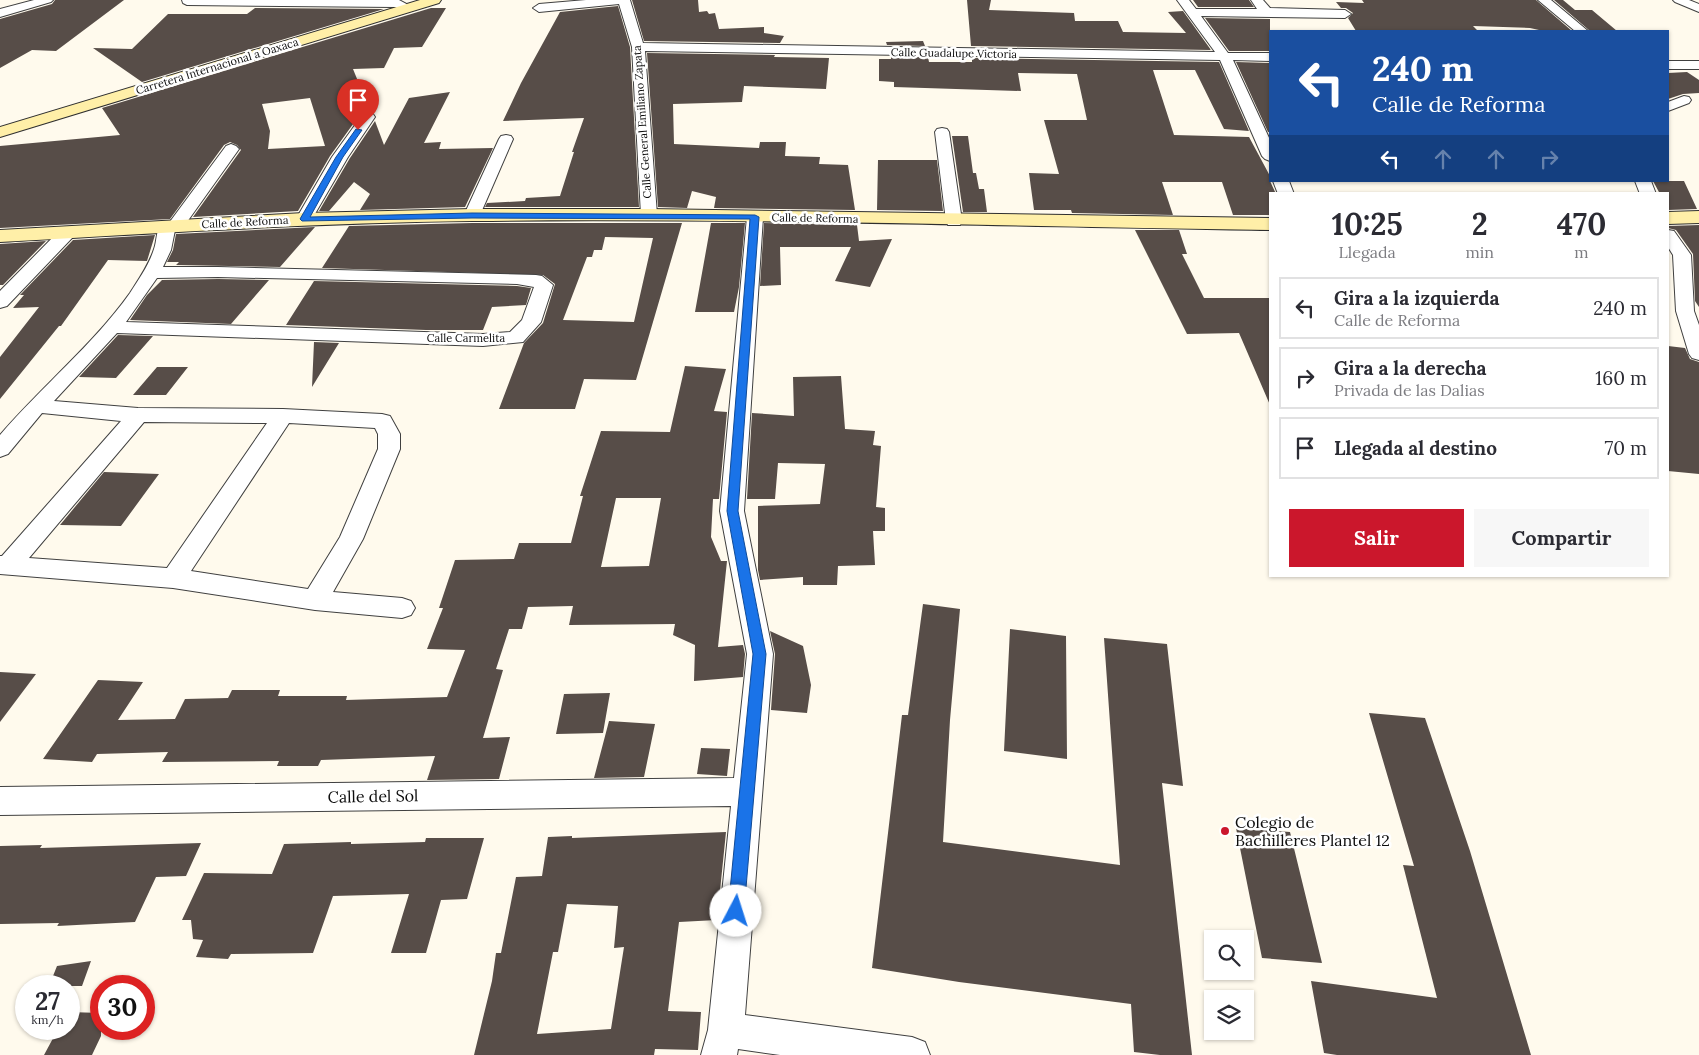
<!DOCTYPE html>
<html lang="es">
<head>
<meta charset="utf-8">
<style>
	body { margin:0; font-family:Lora,serif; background:#f7f7f7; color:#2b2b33; height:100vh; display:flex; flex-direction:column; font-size:19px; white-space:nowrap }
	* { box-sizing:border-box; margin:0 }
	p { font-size:16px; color:#7c7c81 }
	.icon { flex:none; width:28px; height:28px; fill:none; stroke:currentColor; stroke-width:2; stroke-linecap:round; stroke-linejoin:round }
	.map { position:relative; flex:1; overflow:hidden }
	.details { position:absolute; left:1269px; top:192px; width:400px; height:385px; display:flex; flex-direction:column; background:#fff; border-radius:0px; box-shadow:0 1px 4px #0004 }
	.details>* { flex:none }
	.top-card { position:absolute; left:1269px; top:30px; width:400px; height:152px; border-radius:0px; box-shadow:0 1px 4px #0004; background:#1a4fa0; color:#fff; overflow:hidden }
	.tools { position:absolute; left:1204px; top:930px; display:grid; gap:10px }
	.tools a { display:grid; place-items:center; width:50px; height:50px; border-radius:0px; background:#fff; box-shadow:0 1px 4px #0004; font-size:25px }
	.speed { position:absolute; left:15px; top:975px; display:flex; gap:10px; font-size:25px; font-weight:700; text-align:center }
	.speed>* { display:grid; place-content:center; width:65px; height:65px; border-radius:50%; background:#fff; box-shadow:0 1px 4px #0004; line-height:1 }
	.speed small { font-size:12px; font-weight:400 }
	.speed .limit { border:8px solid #d22; background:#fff; color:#111 }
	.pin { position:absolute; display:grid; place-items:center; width:42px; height:42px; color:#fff; margin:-51px -21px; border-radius:50% 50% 50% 0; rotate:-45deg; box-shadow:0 0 5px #0007 }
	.pin .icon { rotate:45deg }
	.me { position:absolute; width:55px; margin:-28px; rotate:5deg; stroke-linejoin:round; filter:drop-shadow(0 0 4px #0008) }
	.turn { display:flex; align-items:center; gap:18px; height:105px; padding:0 20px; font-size:22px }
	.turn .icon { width:65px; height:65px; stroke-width:2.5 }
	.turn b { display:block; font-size:35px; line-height:42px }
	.lanes { display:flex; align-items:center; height:48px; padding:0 20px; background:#0003; justify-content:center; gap:25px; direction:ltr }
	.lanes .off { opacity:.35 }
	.eta { display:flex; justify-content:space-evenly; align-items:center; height:85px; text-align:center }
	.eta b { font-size:30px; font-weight:700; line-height:35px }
	.button { display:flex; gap:10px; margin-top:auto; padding:10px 20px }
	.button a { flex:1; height:58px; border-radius:0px; background:#cb172c; color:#fff; font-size:20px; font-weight:700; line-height:58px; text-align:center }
	.button a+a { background:#f7f7f7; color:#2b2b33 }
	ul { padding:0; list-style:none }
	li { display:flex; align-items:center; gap:15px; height:62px; margin:0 10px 8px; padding:0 10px; border:2px solid #e1e1e2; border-radius:0px }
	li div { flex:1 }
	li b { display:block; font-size:19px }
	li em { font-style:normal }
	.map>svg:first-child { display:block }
	.building { fill:#574d48; fill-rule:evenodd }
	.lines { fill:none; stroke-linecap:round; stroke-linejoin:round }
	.street-casing { stroke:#404040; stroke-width:2 }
	.secondary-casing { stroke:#2f2f2f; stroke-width:2 }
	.street { fill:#fff; fill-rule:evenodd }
	.secondary { fill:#ffefa8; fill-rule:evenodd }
	.route { fill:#1a73e8; stroke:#114b97 }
	.poi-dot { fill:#cb172c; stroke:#fff; stroke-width:2 }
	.labels { text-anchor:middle; stroke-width:5; stroke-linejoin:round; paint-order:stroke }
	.far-street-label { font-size:11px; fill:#0d0d0d; stroke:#fff }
	.near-street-label { font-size:16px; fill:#0d0d0d; stroke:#fff }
	.near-poi-label { font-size:16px; fill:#0d0d0d; stroke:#fff; text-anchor:start }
</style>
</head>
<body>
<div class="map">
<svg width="1699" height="1055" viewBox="0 0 1699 1055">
	<rect width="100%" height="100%" fill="#fffaed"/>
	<!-- building -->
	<path class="building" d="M55,0H124L56,51L32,50L0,68V19L52,4Z
		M632,0H698L699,12L707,11L709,14L715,13L719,29L764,27V33L784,36L780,43L644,41Z
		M967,0H991L989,10L1074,13L1075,21H1118L1123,32L1186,33L1168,12L1183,11L1211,50L971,46Z
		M1193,0H1249L1254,7H1198Z
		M1362,0H1536L1572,31L1539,30L1530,28L1473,26L1478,31H1356L1348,18L1353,13L1346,8H1341L1336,2L1364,3Z
		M1554,0H1563L1575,10H1592L1617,31H1590Z
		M618,6L630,47L639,207H485L487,203L525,201L526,198L560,196L574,152H572L584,118L503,121L521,83L560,12Z
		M255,8L384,9L142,82L93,48L132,49L168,14H247Z
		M431,8H446L422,47L394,48L384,68L353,69L366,101L364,105L368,104L371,112L361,113L330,156L298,211L193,217L241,150L237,145L230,142L224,145L170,219L0,228V146L120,135L102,108ZM310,98L325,146L268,149L270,131L262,104Z
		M1205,18L1270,19V51H1229Z
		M923,41L925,46L887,45L886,42Z
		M647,53L775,55L774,57L829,58L826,89L744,86L742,102L673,104L674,144L759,148L760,142H786L785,156L820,157L819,164L848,165L855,210L714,208L716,197L692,191L687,208L658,207Z
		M891,57H928L929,62H972V58L1219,62L1249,131L1224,129L1195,70H1153L1174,135L1249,137L1270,176V181L1276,194H1270V215H1233L1222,182H1162L1173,215L1072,213L1071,210H1034L1029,173L1059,174L1044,120H1087L1077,74L1018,73L1021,91L894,87V82L879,81V59H891Z
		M1236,62L1270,63V132H1268Z
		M1687,72L1699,80V93L1683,94L1668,99V73Z
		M450,92L424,143L441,142L439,149L493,148L465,207L360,210L370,194L354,182L329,211H319L350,158L375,121L384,145L409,98Z
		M952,136H968L973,173H976L979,189H984L987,212H963Z
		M878,160H937L943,211L877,210Z
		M1653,181H1684L1697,209L1668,210V194H1660Z
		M472,223H682L636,380L584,379L575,409H499L524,343L543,323L555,284L543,275L322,268L349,226ZM605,237L653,238L634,322L563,320L587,257H592L594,250H602Z
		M711,223H745L739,287L734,312H695Z
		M764,223L857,225L859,241L892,239L870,287L835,281L851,247H780L781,285L760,286Z
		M1699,225V307L1695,301L1693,254L1676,230L1668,228V226Z
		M315,227L280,267L176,265L179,262H167L173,250L176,234Z
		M1135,230H1179L1187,254H1182L1204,298H1270V405L1239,333L1187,334Z
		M155,235L147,261L108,260L61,326H59L0,399V357L39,307L13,308L24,295H20L73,240Z
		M46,241L3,285H0V244Z
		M218,279L269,280L231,324L130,320L147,295L162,280Z
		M314,281L517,286L531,288L526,305L492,307L483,330H426L286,325Z
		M118,335L153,336L116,378L79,377Z
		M314,342L339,343L312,387Z
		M1668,346L1685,348L1690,359L1699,362V474L1668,471Z
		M685,366L726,369L714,411L727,412L719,499H713L711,537L721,561H727L718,647L743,645L745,654L743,677L694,681L695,645L673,635L675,624L569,625L573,606L528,607L522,629H509L496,669L503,670L483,738L510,737L499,779L427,780L435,756L321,760L318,766H277L279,761L162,762L168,752L97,754L92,762L43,759L98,680L143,682L118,720L175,719L185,699L228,698L232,690H280L278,696H347L346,700L447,697L465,650L427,649L443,608H439L455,560L514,559L519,543H571L583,496H580L601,431L670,432ZM616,498H661L649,566L601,567Z
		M157,367H188L166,395H133Z
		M841,376L845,429L875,431L873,445L881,446L876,507L885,508V531H873L875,565L838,566L837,585H803V577L760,580L758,570V506L820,504L825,464L778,463L775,499H747L752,413L794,416L793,377Z
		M104,472L159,474L121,526L60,525Z
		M923,604L960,609L950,720L943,842L1120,865L1104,638L1167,644L1183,786L1162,783L1192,1055H1160L1134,1052L1131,1004L959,982L872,968L902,715H908Z
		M1010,629L1066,636L1067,759L1004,751Z
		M770,631L803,646L811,685L807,713L771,710L775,654Z
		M0,672L36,674L0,722Z
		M610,693L603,733L556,734L564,694Z
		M1369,713L1425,718L1470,851L1531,1055H1337L1324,1053L1311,981L1437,998L1403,865L1414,866Z
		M609,721L655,724L644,777L594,778Z
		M701,748L730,749L727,776L697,774Z
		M1236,828L1290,832L1322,963L1262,958Z
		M726,832L717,920L679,922L668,1011L701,1012L698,1050L655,1049L654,1055H474L492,981L496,953H501L516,877L542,876L548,837L572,836V838ZM567,904L618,906L614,948L624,947L611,1029L537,1034L553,952H558Z
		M426,838H484L467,899L441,900L426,953H391L409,894L333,896L313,953L231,954L228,959L196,957L203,940L193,939L191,920H182L204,873L272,874L284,844L351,842V844L425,842Z
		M201,843L186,876L156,877L135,922L57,926L59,923L0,924V846L42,845L40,848Z
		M91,961L82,986H49L57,966Z
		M69,1012L101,1013V1036L92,1055H44L58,1029H69Z"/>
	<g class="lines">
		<!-- street casing -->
		<g class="street-casing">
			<path id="street" d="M34,0H53L51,2L0,17V9Z
				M182,0H399L414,8L408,12L395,7L187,5L183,3Z
				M586,0H630L643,43L1215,52L1177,0H1189L1196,9H1257L1251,0H1263L1270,8L1345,10L1351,14L1345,18L1201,16L1228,53H1270V61L1233,60L1270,140V161L1265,159L1262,156L1220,60L645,51L657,215L655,219H643L641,215L632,47L619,4L539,12L533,8L539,4Z
				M1538,0H1551L1588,31H1575Z
				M1673,0H1689L1699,4V12L1675,2Z
				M1668,61H1699V69H1668Z
				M1684,96L1689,97L1691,100L1689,103L1668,111V102Z
				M368,113L373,114L375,117L348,157L312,219L310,223H298L296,219L332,157L363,114Z
				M942,128L947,129L949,132L962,221L960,225H948L946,221L935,132L937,129Z
				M506,135L511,136L513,139L480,215L478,219H466L464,215L499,139L501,136Z
				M231,144L236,146L239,149L182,229L175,230L171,250L163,267H218L536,275L542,276L553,285L541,322L523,342L483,346L117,333L54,401L138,408L283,409L382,414L390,416L400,434V449L363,539L333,592L402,598L411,601L415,608L411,615L402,618L315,610L173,588L0,574V556H2L121,421L42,413L8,454L0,457V435C41,387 93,345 130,293C139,279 149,265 154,249C157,241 156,231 161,223H169L226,146ZM218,277L517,284L534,287L522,320L510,332L483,334L126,322L157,278ZM144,422L267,423L167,568L29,558ZM289,423L375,428L378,434V449L340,537L308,589L191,571Z
				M1273,181H1289L1294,194H1278Z
				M1635,181H1651L1656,194H1640Z
				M755,212L761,213L763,217L744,511L773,654L745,1015L912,1037L925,1042L930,1055H780L738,1049L737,1055H701L708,1030L731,806L0,815V787L734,778L747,654L720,511L747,217L749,213Z
				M67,228L73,229L76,233L73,237L7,306L0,308V291L61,229Z
				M1668,230L1674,231L1691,255L1694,311L1699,325V360L1692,358L1689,354L1676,311L1673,255L1668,247Z"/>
		</g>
		<!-- secondary casing -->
		<g class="secondary-casing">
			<path id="secondary" d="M420,0H441L439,3L0,137V127Z
				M472,209H649L1270,218V230C1004,226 738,218 472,221C314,223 157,233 0,242V230L304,213Z
				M1699,211V223L1668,224V212Z"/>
		</g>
		<!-- street -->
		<use href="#street" class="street"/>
		<!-- secondary -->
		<use href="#secondary" class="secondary"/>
	</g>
	<!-- route -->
	<path class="route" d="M356,129L362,130L343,157L310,217L472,213L755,215L759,217L738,511L766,654L744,911L741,917L736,919L730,917L728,911L753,654L727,511L750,219L472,218L302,221L300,219L336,157Z"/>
	<!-- markers -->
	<circle class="poi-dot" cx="1225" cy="831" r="5"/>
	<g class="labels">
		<!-- far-street labels -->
		<g class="far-street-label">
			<text transform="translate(954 53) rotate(1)" y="4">Calle Guadalupe Victoria</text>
			<text transform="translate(217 66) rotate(-17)" y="4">Carretera Internacional a Oaxaca</text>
			<text transform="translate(642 122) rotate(-94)" y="4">Calle General Emiliano Zapata</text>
			<text transform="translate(815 218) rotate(1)" y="4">Calle de Reforma</text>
			<text transform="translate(245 222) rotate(-3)" y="4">Calle de Reforma</text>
			<text x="466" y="342">Calle Carmelita</text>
		</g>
		<!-- near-street labels -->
		<g class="near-street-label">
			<text transform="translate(373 796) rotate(-1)" y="6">Calle del Sol</text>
		</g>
		<!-- near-poi labels -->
		<g class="near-poi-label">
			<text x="1235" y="828">Colegio de<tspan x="1235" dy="18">Bachilleres Plantel 12</tspan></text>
		</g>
	</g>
</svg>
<div class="tools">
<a><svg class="icon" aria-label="search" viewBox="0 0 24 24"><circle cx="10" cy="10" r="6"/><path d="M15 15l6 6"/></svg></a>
<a><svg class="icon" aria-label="layers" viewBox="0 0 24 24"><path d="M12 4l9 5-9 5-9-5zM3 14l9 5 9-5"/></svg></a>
</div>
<div class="speed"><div>27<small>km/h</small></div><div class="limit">30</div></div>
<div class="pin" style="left:358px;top:130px;background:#d93025"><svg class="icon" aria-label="arrive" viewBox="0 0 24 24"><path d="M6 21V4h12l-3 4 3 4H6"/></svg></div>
<svg class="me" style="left:736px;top:911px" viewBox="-20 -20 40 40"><circle r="19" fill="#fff"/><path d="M0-13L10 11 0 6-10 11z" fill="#1a73e8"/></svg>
<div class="top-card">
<div class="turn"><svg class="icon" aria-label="left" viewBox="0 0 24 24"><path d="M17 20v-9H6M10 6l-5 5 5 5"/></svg><div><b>240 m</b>Calle de Reforma</div></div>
<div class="lanes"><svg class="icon" aria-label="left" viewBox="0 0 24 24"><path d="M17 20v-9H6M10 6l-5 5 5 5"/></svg><svg class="icon off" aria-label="ahead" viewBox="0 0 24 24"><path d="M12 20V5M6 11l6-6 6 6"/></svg><svg class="icon off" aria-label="ahead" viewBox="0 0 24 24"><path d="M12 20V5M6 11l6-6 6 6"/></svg><svg class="icon off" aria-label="right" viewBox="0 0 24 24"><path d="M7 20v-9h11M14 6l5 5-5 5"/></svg></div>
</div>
<section class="details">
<div class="eta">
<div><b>10:25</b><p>Llegada</p></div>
<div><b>2</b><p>min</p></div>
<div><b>470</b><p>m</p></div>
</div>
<ul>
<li><svg class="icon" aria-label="left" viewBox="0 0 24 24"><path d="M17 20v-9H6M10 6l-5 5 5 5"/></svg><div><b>Gira a la izquierda</b><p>Calle de Reforma</p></div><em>240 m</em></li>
<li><svg class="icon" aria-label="right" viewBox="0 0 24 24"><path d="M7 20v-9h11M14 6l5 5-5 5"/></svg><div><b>Gira a la derecha</b><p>Privada de las Dalias</p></div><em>160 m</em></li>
<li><svg class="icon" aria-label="arrive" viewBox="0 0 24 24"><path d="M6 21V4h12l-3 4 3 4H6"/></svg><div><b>Llegada al destino</b></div><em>70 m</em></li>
</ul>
<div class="button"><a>Salir</a><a>Compartir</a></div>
</section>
</div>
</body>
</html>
